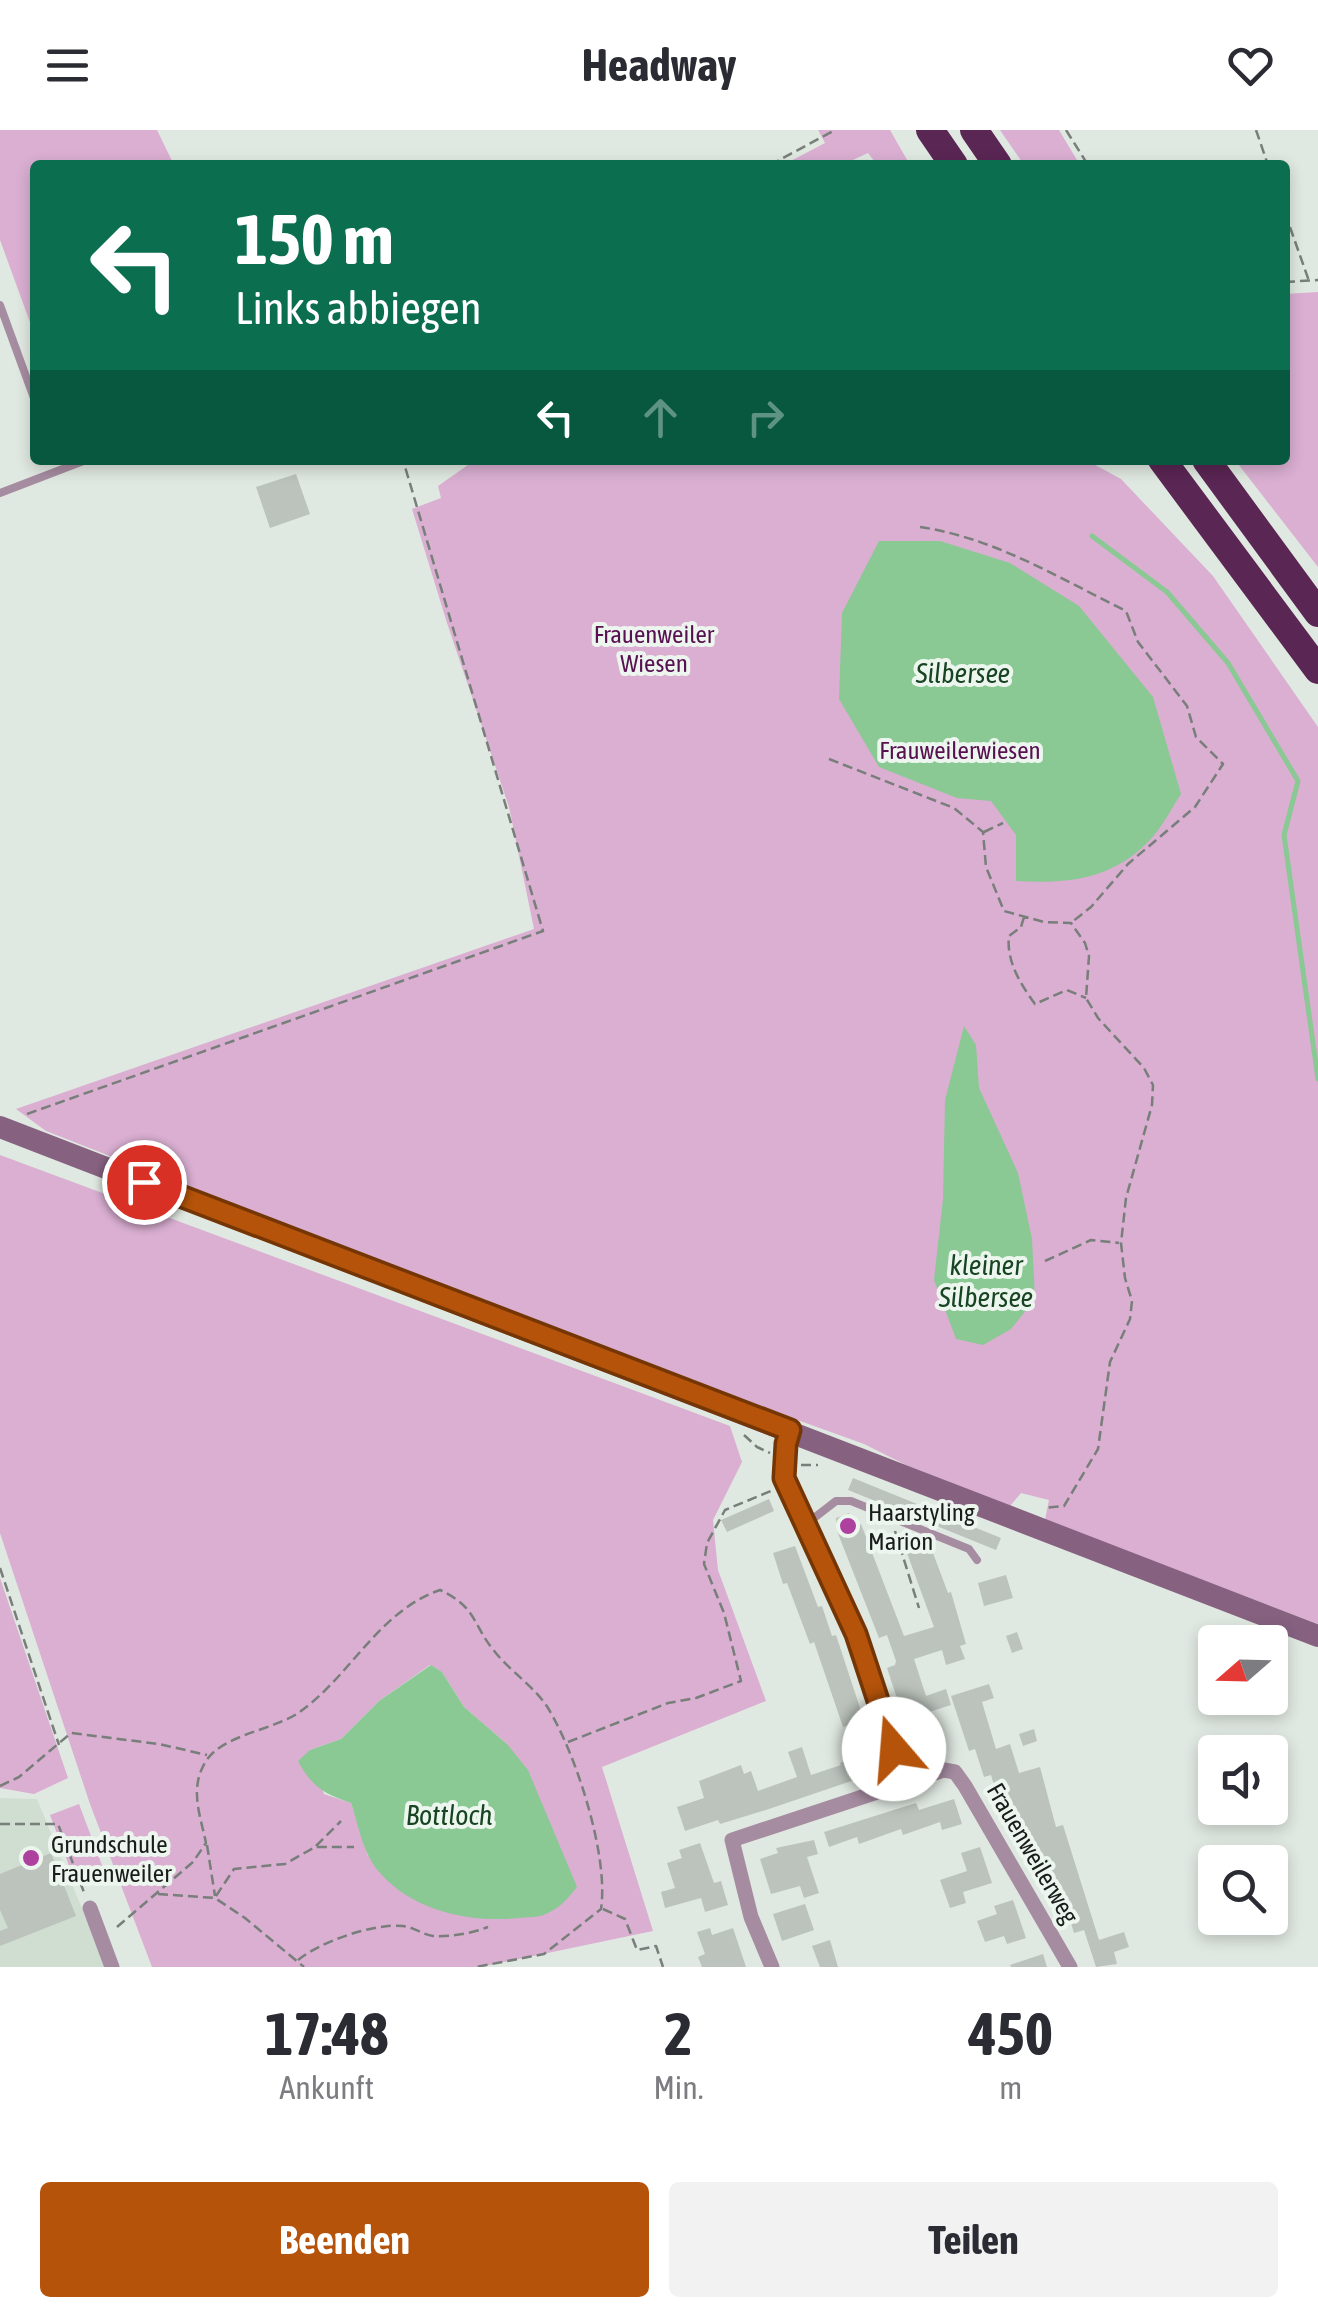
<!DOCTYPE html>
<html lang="de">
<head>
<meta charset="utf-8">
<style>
	body { margin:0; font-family:"Asap Condensed",sans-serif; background:#f2f2f3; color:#2b2b33; height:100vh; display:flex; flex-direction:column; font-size:38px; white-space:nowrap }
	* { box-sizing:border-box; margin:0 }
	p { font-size:32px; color:#7c7c81 }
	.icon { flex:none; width:55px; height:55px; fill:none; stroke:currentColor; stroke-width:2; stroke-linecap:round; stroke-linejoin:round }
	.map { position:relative; height:1837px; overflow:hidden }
	.sheet { display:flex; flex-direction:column; background:#fff; flex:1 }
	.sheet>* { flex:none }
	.guide { position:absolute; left:30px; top:30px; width:1260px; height:305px; border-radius:10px; box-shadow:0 5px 15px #0003; background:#0b6e4f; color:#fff; overflow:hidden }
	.needle { width:65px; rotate:250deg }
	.fabs { position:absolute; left:1198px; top:1495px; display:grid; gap:20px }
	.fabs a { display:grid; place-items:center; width:90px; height:90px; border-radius:10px; background:#fff; box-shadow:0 5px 15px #0003; font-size:50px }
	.pin { position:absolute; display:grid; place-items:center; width:85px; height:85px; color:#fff; margin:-42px; border:5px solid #fff; border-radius:50%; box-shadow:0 2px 10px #0007 }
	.me { position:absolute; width:110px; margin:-55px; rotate:342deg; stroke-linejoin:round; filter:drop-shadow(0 0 8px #0008) }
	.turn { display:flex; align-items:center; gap:35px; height:210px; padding:0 40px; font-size:45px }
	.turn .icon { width:130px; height:130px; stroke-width:2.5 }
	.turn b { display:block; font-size:70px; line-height:85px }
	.lanes { display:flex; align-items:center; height:95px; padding:0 40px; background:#0003; justify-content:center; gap:50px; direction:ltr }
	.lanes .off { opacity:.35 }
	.eta { display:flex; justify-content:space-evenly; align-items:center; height:170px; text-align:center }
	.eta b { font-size:60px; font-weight:700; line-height:70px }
	.cta { display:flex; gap:20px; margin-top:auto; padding:20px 40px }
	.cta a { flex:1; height:115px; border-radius:10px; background:#b45309; color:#fff; font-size:40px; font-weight:700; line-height:115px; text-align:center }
	.cta a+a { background:#f2f2f3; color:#2b2b33 }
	header { display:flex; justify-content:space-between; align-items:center; height:130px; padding:0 40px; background:#fff; font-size:45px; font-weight:700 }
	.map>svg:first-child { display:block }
	.built { fill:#cfded1 }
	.green { fill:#daafd2; fill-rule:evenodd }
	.water { fill:#8ac894 }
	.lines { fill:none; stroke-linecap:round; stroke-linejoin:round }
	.stream { stroke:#8ac894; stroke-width:5 }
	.building { fill:#bbc3bc }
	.path { stroke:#787e79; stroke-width:2.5; stroke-dasharray:10 5; stroke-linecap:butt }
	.service { stroke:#a68ca1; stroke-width:8 }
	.minor { stroke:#a68ca1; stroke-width:15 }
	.secondary { stroke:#866180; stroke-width:22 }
	.motorway { stroke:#5a2653; stroke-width:28 }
	.route-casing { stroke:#753606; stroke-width:25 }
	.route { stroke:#b45309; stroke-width:18 }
	.poi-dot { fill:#ae41a0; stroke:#edf6ee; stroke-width:4 }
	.labels { text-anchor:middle; stroke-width:8; stroke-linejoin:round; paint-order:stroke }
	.park-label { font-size:25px; fill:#571050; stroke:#edf6ee }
	.poi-label { font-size:25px; fill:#191c19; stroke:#edf6ee; text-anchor:start }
	.street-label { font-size:25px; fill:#191c19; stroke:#edf6ee }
	.water-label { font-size:28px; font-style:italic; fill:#174422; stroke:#edf6ee }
</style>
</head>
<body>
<header><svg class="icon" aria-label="menu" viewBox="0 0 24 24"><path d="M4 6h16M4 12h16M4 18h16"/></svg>Headway<svg class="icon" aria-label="heart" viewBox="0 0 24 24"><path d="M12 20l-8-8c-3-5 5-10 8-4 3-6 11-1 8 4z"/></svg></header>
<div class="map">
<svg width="1318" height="1837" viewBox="0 0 1318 1837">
	<rect width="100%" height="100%" fill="#e0e9e1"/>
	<!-- built -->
	<path class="built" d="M0,1668L37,1669L106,1837H0Z"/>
	<!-- green -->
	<path class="green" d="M0,0H157L174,35H35V206L0,110Z
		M818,0H890L910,35H877L868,23L842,35H783L825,13Z
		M1000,0H1059L1080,35H1024Z
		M1318,162V437L1235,330H1285V164Z
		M475,330H1086L1121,349L1213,446L1318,597V1494L1045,1390L1049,1370L1021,1363L1010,1376L906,1335L864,1314L620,1226L46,1001L16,979L534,799L509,677L447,493L412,379L441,368L438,356Z
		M0,1025L730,1296L742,1332L713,1390L718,1440L766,1571L602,1637L653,1801L480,1837H152L90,1674L0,1403ZM430,1535L442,1542L464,1577L507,1614L368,1726L351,1673L324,1664L310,1620L341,1609L379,1571Z
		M0,1448L68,1648L34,1664L0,1658Z
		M79,1674L103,1738L74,1749L50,1685Z"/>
	<!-- water -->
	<path class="water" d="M879,411H940L1010,433L1079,476L1153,567L1181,664C1171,679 1162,698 1149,711C1111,750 1067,754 1016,751V705L991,671L957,668L879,637L839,569L842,483Z
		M964,896L976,915L979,958L1018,1043L1032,1109L1035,1169L1011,1199L983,1215L956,1209L934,1150L943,1069L945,970Z
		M431,1535L442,1542L464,1577L507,1614L528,1640L577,1757C568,1768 561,1777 548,1783C539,1788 528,1787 518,1788C470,1793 414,1781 381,1744C363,1725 359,1697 351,1673C324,1664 311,1656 298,1631L310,1620L341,1609L379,1571Z"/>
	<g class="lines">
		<!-- stream -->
		<path class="stream" d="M1092,406L1167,462L1228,533L1298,651L1284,705L1318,949"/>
	</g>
	<!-- building -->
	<path class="building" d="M296,344L310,384L270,398L256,357Z
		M853,1348L1001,1408L996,1420L848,1360Z
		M769,1369L774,1381L727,1402L721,1390Z
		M849,1383L853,1396L861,1394L904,1506L934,1497L907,1423L930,1415L948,1463L951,1462L966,1514L960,1516L965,1529L946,1535L942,1520L914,1529L926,1566L946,1559L951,1575L926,1583L935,1610L913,1617L887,1538L895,1535L896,1531L887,1505L879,1508L837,1401L836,1388Z
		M795,1416L818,1477L822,1476L832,1506L836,1505L864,1590L843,1597L814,1512L810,1514L787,1453L783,1454L773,1423Z
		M1006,1445L1013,1468L984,1476L978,1453Z
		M1017,1502L1023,1519L1012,1523L1006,1506Z
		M989,1554L994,1568L982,1572L996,1619L1010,1614L1019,1643L1040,1637L1056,1697L1063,1695L1099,1810L1124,1802L1129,1817L1114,1822L1117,1834L1096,1837L1084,1800L1074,1803L1064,1770L1056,1772L1046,1739L1040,1741L1029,1706L1019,1709L1009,1677L1001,1679L991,1645L984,1647L975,1619L969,1621L951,1566Z
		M1034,1599L1037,1611L1023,1616L1019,1604Z
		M802,1617L811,1645L841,1635L840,1633L855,1627L854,1623L870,1618L878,1642L766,1680L720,1694L718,1690L685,1701L677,1677L704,1668L699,1651L741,1635L744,1644L751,1641L758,1661L797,1647L788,1622Z
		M954,1669L962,1694L942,1700L940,1692L903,1705L901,1699L859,1714L857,1707L829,1717L824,1702L916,1673L919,1680Z
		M814,1710L818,1724L807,1727L819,1763L804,1768L800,1756L771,1764L760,1729L778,1723L776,1718Z
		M700,1713L714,1753L721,1751L728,1775L705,1782L701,1768L665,1778L661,1762L675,1758L667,1733L682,1728L679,1720Z
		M980,1717L992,1753L963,1762L966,1773L950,1778L940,1750L967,1741L961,1723Z
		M51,1723L76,1786L0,1816V1801L8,1798L0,1780V1744Z
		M1013,1770L1026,1808L1007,1814L1004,1806L985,1812L977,1791L997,1784L994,1776Z
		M805,1774L814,1800L782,1811L773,1784Z
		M710,1798L712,1805L733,1798L746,1837H702L698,1827L705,1824L697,1802Z
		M830,1810L838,1837H820L812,1816Z
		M1043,1824L1047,1837H1011L1010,1835Z"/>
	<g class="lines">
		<!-- path -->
		<path class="path" d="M1066,0L1088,35
			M1256,0L1268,35
			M770,35L835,0
			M1285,83L1309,151
			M1285,152L1318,150
			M920,397C995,408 1059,448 1126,481L1138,512L1187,576L1196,607L1223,634L1195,677L1128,734L1091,777L1072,792
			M829,629L954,678L983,702L986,737L1004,781L1044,792L1071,793L1085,813L1089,826L1086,868L1098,888L1144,938L1153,955L1152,975L1126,1068L1121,1113L1125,1148L1132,1171L1130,1189L1110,1232L1098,1319L1064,1376L1045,1378
			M984,702L1003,693
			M1024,787L1021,797L1009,806C1006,831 1021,855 1035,874L1067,860L1086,868
			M27,984L543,801L403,330
			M1045,1131L1091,1110L1119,1113
			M744,1305L757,1317L770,1323
			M801,1335H818
			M895,1401L919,1478
			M0,1438L59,1615
			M568,1612L668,1573L696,1568L741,1551L724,1483L704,1434L707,1413L725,1380L771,1361
			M0,1656L19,1647L71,1603L159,1614L207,1625
			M0,1694H58L85,1765
			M207,1715L215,1766
			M316,1716L341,1691
			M158,1764L215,1768L245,1788L304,1837
			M216,1766L234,1739L285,1734L315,1717H354
			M603,1779L625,1789L637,1820L656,1816L663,1837
			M117,1797L193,1732L206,1713C200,1684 189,1658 206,1631C223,1604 276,1600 301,1581C351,1545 379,1481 440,1460C478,1478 471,1493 495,1522C511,1542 535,1557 548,1578C576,1624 609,1726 601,1779L544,1824L476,1837
			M298,1830C320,1812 373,1793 403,1796C414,1797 423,1805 433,1806C450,1807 473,1803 488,1797"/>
		<!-- service -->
		<path class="service" d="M0,175L35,271
			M0,363L86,330
			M805,1395L836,1371H851L969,1419L977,1430"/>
		<!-- minor -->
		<path class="minor" d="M790,1300L786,1313L784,1349L855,1504L905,1652
			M90,1778L112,1837
			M772,1837L751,1787L732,1710L944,1640L955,1642L965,1656L1070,1837"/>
		<!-- secondary -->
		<path class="secondary" d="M0,997L1318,1506"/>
		<!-- motorway -->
		<path class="motorway" d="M930,0L954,35
			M974,0L998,35
			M1162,330L1318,540
			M1206,330L1318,483"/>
	</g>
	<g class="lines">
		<!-- route casing -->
		<g class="route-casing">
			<path id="route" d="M144,1052L790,1300L786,1314L784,1348L856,1504L894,1619"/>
		</g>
		<!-- route -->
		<use href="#route" class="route"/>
	</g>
	<!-- markers -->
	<g class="poi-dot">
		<circle cx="848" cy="1396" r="10"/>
		<circle cx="31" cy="1728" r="10"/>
	</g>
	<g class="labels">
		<!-- park labels -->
		<g class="park-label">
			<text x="654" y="513">Frauenweiler<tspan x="654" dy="29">Wiesen</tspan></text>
			<text x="960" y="629">Frauweilerwiesen</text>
		</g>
		<!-- poi labels -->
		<g class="poi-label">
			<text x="868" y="1391">Haarstyling<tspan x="868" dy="29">Marion</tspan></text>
			<text x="51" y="1723">Grundschule<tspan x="51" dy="29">Frauenweiler</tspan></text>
		</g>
		<!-- street labels -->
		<g class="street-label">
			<text transform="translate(1033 1723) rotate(60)" y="9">Frauenweilerweg</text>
		</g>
		<!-- water labels -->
		<g class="water-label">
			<text x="963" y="553">Silbersee</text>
			<text x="986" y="1145">kleiner<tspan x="986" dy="32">Silbersee</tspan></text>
			<text x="449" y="1695">Bottloch</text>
		</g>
	</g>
</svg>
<div class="fabs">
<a><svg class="needle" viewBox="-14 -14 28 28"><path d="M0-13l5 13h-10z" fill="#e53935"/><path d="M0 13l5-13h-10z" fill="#7c7c81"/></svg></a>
<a><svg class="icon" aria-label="sound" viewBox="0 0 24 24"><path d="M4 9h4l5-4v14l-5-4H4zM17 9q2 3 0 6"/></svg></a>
<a><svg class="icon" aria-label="search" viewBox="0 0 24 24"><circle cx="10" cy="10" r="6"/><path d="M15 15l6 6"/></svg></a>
</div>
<div class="pin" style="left:144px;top:1052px;background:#d93025"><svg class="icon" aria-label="arrive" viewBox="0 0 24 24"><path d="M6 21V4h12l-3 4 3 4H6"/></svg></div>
<svg class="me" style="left:894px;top:1619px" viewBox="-20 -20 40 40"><circle r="19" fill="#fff"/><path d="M0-13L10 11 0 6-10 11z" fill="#b45309"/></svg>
<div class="guide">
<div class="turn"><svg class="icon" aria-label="left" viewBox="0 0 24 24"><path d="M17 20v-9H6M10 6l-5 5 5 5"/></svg><div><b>150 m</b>Links abbiegen</div></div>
<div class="lanes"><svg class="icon" aria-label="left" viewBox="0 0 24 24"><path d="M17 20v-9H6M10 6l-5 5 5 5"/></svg><svg class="icon off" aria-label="ahead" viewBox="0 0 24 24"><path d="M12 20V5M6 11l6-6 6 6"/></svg><svg class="icon off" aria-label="right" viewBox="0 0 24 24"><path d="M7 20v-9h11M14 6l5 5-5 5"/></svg></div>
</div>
</div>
<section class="sheet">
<div class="eta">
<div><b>17:48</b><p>Ankunft</p></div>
<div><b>2</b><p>Min.</p></div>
<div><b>450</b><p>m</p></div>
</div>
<div class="cta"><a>Beenden</a><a>Teilen</a></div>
</section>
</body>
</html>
